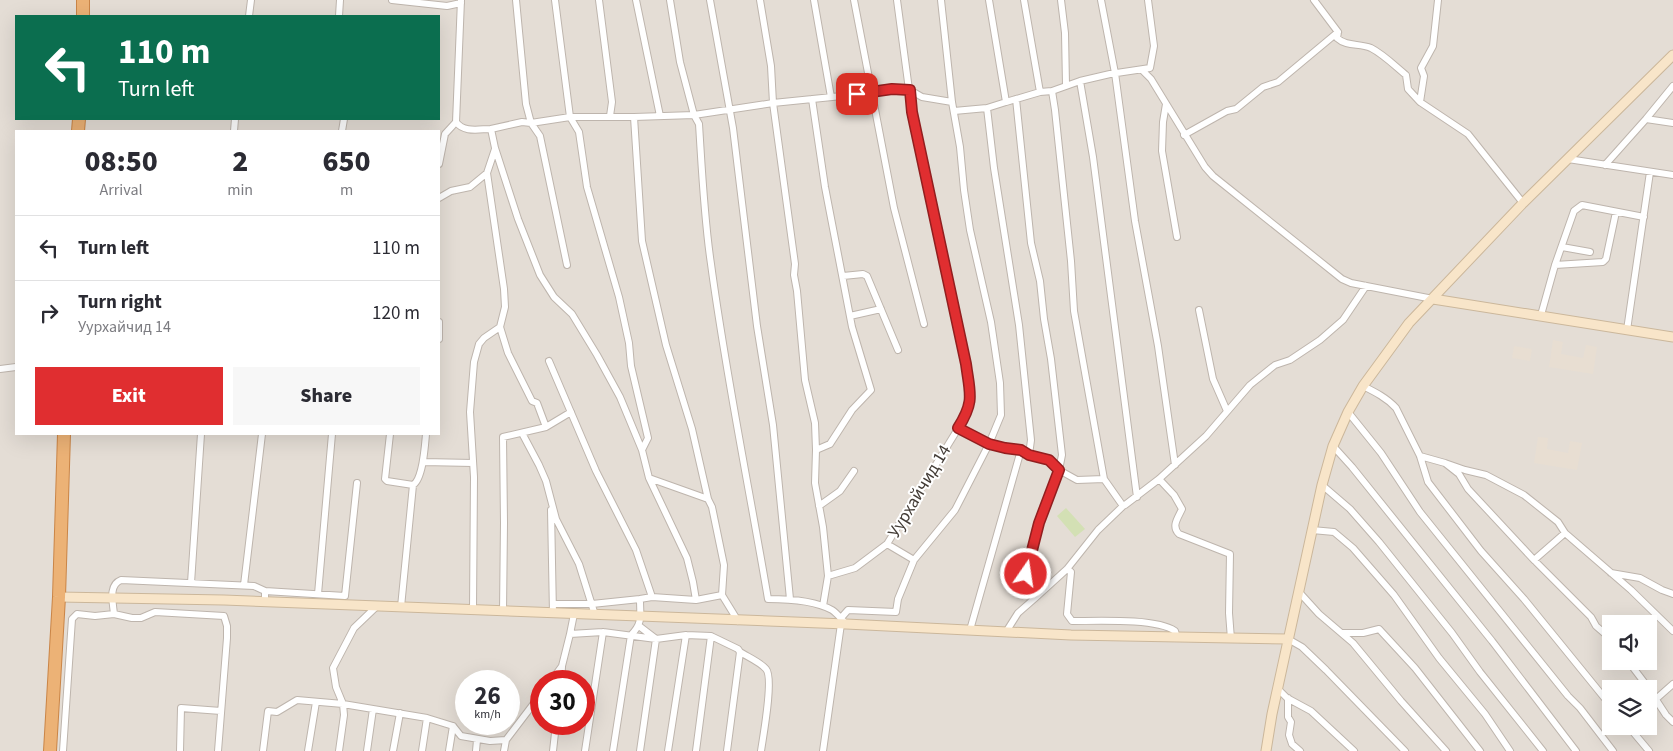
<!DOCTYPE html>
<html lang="en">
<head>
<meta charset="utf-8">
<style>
	body { margin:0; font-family:"Source Sans 3",sans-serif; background:#f7f7f7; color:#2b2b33; height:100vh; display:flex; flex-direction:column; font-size:19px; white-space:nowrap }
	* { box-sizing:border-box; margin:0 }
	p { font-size:16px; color:#7c7c81 }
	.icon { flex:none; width:28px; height:28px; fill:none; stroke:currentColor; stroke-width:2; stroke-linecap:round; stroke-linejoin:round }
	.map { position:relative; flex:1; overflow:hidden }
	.side { position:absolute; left:15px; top:130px; width:425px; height:305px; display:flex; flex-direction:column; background:#fff; border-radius:0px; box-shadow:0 5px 20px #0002 }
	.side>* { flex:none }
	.banner { position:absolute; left:15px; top:15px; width:425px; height:105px; border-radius:0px; box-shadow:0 5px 20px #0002; background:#0b6e4f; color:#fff; overflow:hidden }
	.tools { position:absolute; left:1602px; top:615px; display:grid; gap:10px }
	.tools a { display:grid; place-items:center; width:55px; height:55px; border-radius:0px; background:#fff; box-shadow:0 5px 20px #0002; font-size:25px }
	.speed { position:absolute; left:455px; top:670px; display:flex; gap:10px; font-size:25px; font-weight:700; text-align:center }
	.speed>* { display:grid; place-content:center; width:65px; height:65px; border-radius:50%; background:#fff; box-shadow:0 5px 20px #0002; line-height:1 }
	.speed small { font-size:12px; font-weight:400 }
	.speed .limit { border:8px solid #d22; background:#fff; color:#111 }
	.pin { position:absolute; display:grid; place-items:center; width:42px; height:42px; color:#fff; margin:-21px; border-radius:10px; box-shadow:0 2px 8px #0006 }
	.me { position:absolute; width:55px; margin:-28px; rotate:13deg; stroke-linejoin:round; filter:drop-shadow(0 0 4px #0008) }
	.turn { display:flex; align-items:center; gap:18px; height:105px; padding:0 20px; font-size:22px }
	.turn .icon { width:65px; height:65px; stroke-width:2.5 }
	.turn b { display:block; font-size:35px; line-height:42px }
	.eta { display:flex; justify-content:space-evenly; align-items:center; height:85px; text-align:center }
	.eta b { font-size:30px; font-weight:800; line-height:35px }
	.button { display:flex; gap:10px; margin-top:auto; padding:10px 20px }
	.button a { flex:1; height:58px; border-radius:0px; background:#e02e30; color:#fff; font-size:20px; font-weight:800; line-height:58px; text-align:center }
	.button a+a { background:#f7f7f7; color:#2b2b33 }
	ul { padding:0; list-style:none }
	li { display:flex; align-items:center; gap:15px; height:65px; padding:0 20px; border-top:1px solid #e1e1e2 }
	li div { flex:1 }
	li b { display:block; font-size:19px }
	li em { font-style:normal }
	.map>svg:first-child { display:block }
	.residential { fill:#e4ddd5; fill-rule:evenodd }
	.education { fill:#e8ded2 }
	.green { fill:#d3e0b4 }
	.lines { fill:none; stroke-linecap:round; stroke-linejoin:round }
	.street-casing { stroke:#beb5ad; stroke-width:8 }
	.secondary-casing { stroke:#cbb79b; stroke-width:11 }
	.highway-casing { stroke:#ca8547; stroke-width:14 }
	.street { stroke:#fff; stroke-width:6 }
	.secondary { stroke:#f8e5c9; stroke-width:9 }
	.highway { stroke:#ecb276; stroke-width:12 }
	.route-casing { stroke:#921e1f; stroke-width:12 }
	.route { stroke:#e02e30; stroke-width:9 }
	.labels { text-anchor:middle; stroke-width:4; stroke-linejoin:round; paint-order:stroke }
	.street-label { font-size:18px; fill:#433c36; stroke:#fff }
</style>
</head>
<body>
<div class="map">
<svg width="1673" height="751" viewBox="0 0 1673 751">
	<rect width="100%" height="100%" fill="#f1ece6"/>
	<!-- residential -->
	<path class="residential" d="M0,0H1673V751H0ZM16,16H439V119H16ZM16,131H439V434H16ZM1611,624H1649V661H1611ZM466,681H509V724H466ZM541,681H584V724H541ZM1611,689H1649V726H1611Z"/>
	<!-- education -->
	<path class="education" d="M1553,340L1563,342L1561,354L1583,358L1586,345L1597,347L1593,374L1549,367Z
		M1514,346L1532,349L1530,361L1512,358Z
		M1538,437L1548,438L1547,449L1568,453L1570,441L1582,443L1577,470L1534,463Z"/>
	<!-- green -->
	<path class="green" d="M1066,508L1085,529L1075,537L1057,516Z"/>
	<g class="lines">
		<!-- street casing -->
		<g class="street-casing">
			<path id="street" d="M392,0L447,6L461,3
				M461,0L456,122C464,133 479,129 491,129L495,148L518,219L540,275L554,297L572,314L597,355L620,397L642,450
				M516,0L526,104L531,123L540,136L567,265
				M555,0L570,117L579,132L587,187L619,297L629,343L631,366L648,438L642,450L649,478L708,499
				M599,0L612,102L610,116
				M636,0L660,116
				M670,0L680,62L694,115L699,124C702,171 704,217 711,264C726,376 749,487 768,599C788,599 814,600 832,610C837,613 842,620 846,624
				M710,0L733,128L757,326L773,425L790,599
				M760,0L771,66L773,103L795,264L794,275L797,291L805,380L815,423L816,450
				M814,0L831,97
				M854,0L894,208L924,324
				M941,0L952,102L960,147L964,190L970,230L991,322L1000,383L1001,415L989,444L958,427
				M989,0L1006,102L1040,92L1052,91L1080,81L1110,74L1150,68L1154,46L1148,0
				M1024,0L1040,92
				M1061,0L1065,33L1066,85
				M1101,0L1115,73L1135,221L1158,346L1175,465
				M1314,0L1338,32L1337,38C1347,47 1359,43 1371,48C1383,54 1395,66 1406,75L1408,89L1420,102
				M1438,0L1433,46L1421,68L1424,76L1420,102L1468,134L1523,203
				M249,16L251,0
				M339,16L340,0
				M1142,70L1151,79L1205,167L1213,176L1342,279L1351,283L1433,299
				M1080,81L1093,157L1137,497
				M1052,91L1055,110L1071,261L1074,311L1104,479
				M812,99L825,187L852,327L871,390L852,410L830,444L816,450L815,483L823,527L828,576
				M1166,104L1163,122L1162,151L1177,237
				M987,108L994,168L1019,325L1031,440L1029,455
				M954,111L987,108L1006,102
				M634,117L642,241L666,345L692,429L708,499L712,507L724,565L722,595L738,621
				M1646,119L1673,123
				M491,129L522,122L531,123L570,117H634L694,115L773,103L842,96L892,89L910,90L922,97L952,102
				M234,131L235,119
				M342,131L344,119
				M1184,135L1227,111L1236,109L1263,87L1278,82L1338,32
				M1568,159L1673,175
				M439,164L445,134L456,122
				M1605,165L1646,119L1673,86
				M439,198L451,191L470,187L487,173
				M1562,247L1590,252
				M1555,265L1603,262L1606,259L1616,212
				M843,276L863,274L867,276L898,350
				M1199,310L1213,379L1227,411
				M1541,315L1555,265L1574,211L1582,205L1644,217
				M850,316L881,309
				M439,322V339
				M500,327L508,353L532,401L537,403L546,427
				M1627,330L1650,172
				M549,361L596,471L636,550L652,597
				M0,369L16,367
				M1363,386C1375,392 1387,398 1396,408L1420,456L1428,482L1481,551L1524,599L1611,706
				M1348,412L1381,453L1420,512L1568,696L1580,708L1613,751
				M522,433L539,465L546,481L556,519L579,564L595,615
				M390,434L385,479L387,481L413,485C423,479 425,445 426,434
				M1333,446L1352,467L1492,641L1576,751
				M1420,456L1445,463L1459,474L1468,489L1534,560L1591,617L1596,626L1611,639
				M423,462L473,463
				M1445,463L1465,470L1486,475L1524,495L1558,522L1565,533L1631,590L1673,631
				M649,478L687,558L693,582L696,600
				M1159,479L1174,495L1182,509C1178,518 1171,526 1179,534L1230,554L1229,613L1231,639
				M1322,485L1350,509L1379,542L1452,633L1480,672L1543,751
				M819,506L840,491L854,471
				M551,510L553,614
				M1312,530L1334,532L1353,548L1394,595L1439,658L1485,714L1510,751
				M887,544L967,414L971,399L966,364L912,112L897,0
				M1534,560L1565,533
				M1067,569L1071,572L1067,614L1072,621C1097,621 1156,618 1175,631L1177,638
				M1611,573L1640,578L1662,590L1673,594
				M191,583L201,434
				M244,585L262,434
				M1299,592L1319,614L1353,643L1401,701L1446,751
				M318,594L332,434
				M1034,599L1067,569L1098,530L1123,506
				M265,602V591L345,596L357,483
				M553,604H592L640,599
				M823,606L828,576L855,568L887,544L914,560L955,510L989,444L1005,448L1021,450L1029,455L1049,460L1059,470L1077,480L1104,479L1123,506L1125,505L1159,479L1206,436L1250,385L1275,365L1290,360L1320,340L1343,320L1366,286
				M401,607L413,485
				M473,610L474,477L470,412L474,362L479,344L484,338L500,327L505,307L504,289L487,173L495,149
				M503,612L504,523L503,437L546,427L571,412
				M114,614C113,603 108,585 121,580L254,586L265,591
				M841,618L848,610L896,612L898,599L914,560
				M639,626L656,639L640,751
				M970,630L1021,450
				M1006,632L1018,613L1034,599L1025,573L1034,540L1059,470L1062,455L1051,359L1044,319L1040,281L1031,243L1016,99
				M1342,633H1363L1379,629L1415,668L1480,751
				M570,634L574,614
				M1288,639L1302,647L1326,670L1405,751
				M740,652C748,657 760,662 766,669C774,678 763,737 761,751
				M1628,661L1647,686L1666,715L1673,722
				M551,681L562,666L570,634L603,632L656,639L686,635L711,636L738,649L740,652L727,751
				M561,681L562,667
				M1278,689L1287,698L1311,711L1354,751
				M1288,698V717L1291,722L1289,735L1292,744L1300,751
				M1656,699L1673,684
				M1628,726L1649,751
				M63,751L72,619L77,614L95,616L114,614L132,618H141L155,612L224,616L227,626V638L218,751
				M180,751L181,708L221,711
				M263,751L268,711L277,712L297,700L343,704L427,718L453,726L461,736L490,741L506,740L541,694
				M308,751L316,702
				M339,751L344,715L343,704L336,687L333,668L354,628L377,606
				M367,751L373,709
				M393,751L400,713
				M422,751L427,718
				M449,751L453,726
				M476,751L477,740
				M504,751L506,740
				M553,751L556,724
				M585,751L603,632
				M613,751L631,635C643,623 640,616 640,599L652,597L696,600L722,595
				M668,751L686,635
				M696,751L711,636
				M823,751L841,624"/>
		</g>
		<!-- secondary casing -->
		<g class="secondary-casing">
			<path id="secondary" d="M1433,299L1673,337
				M59,597L224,600L846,624L1071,635L1288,639
				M1266,751L1272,714L1322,485L1333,446L1348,412L1363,386L1409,323L1523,203L1673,55"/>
		</g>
		<!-- highway casing -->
		<g class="highway-casing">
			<path id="highway" d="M83,16V0
				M78,131L79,119
				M50,751L59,597L64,434"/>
		</g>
		<!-- street -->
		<use href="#street" class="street"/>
		<!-- secondary -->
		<use href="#secondary" class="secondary"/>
		<!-- highway -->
		<use href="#highway" class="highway"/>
	</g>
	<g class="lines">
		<!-- route casing -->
		<g class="route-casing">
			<path id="route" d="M857,94L892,89L910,90L912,112L966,364C970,394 975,401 958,428L989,444L1005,448L1021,450L1029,455L1049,460L1059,470L1039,523L1026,574"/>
		</g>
		<!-- route -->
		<use href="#route" class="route"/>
	</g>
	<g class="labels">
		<!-- street labels -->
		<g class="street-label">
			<text transform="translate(919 491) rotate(-59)" y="6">Уурхайчид 14</text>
		</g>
	</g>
</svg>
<div class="tools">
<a><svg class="icon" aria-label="sound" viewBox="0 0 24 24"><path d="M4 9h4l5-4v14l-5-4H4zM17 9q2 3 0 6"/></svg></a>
<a><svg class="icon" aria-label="layers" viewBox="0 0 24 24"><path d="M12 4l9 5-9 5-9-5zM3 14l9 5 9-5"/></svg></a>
</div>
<div class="speed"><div>26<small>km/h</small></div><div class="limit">30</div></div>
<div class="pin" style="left:857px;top:94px;background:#d93025"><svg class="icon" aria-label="arrive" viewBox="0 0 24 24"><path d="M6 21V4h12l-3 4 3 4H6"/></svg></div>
<svg class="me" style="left:1026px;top:574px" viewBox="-20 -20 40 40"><circle r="17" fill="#e02e30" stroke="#fff" stroke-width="3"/><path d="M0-11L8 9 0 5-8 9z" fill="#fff"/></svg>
<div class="banner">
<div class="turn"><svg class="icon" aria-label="left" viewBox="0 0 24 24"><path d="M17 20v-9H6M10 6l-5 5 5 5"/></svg><div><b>110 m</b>Turn left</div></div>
</div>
<section class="side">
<div class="eta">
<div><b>08:50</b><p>Arrival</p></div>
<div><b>2</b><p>min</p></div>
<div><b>650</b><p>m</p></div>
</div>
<ul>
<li><svg class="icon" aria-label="left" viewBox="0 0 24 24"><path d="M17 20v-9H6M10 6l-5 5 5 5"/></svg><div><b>Turn left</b></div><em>110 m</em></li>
<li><svg class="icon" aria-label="right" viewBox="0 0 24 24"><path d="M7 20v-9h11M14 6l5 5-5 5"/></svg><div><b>Turn right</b><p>Уурхайчид 14</p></div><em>120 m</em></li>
</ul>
<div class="button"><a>Exit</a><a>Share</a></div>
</section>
</div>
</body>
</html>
